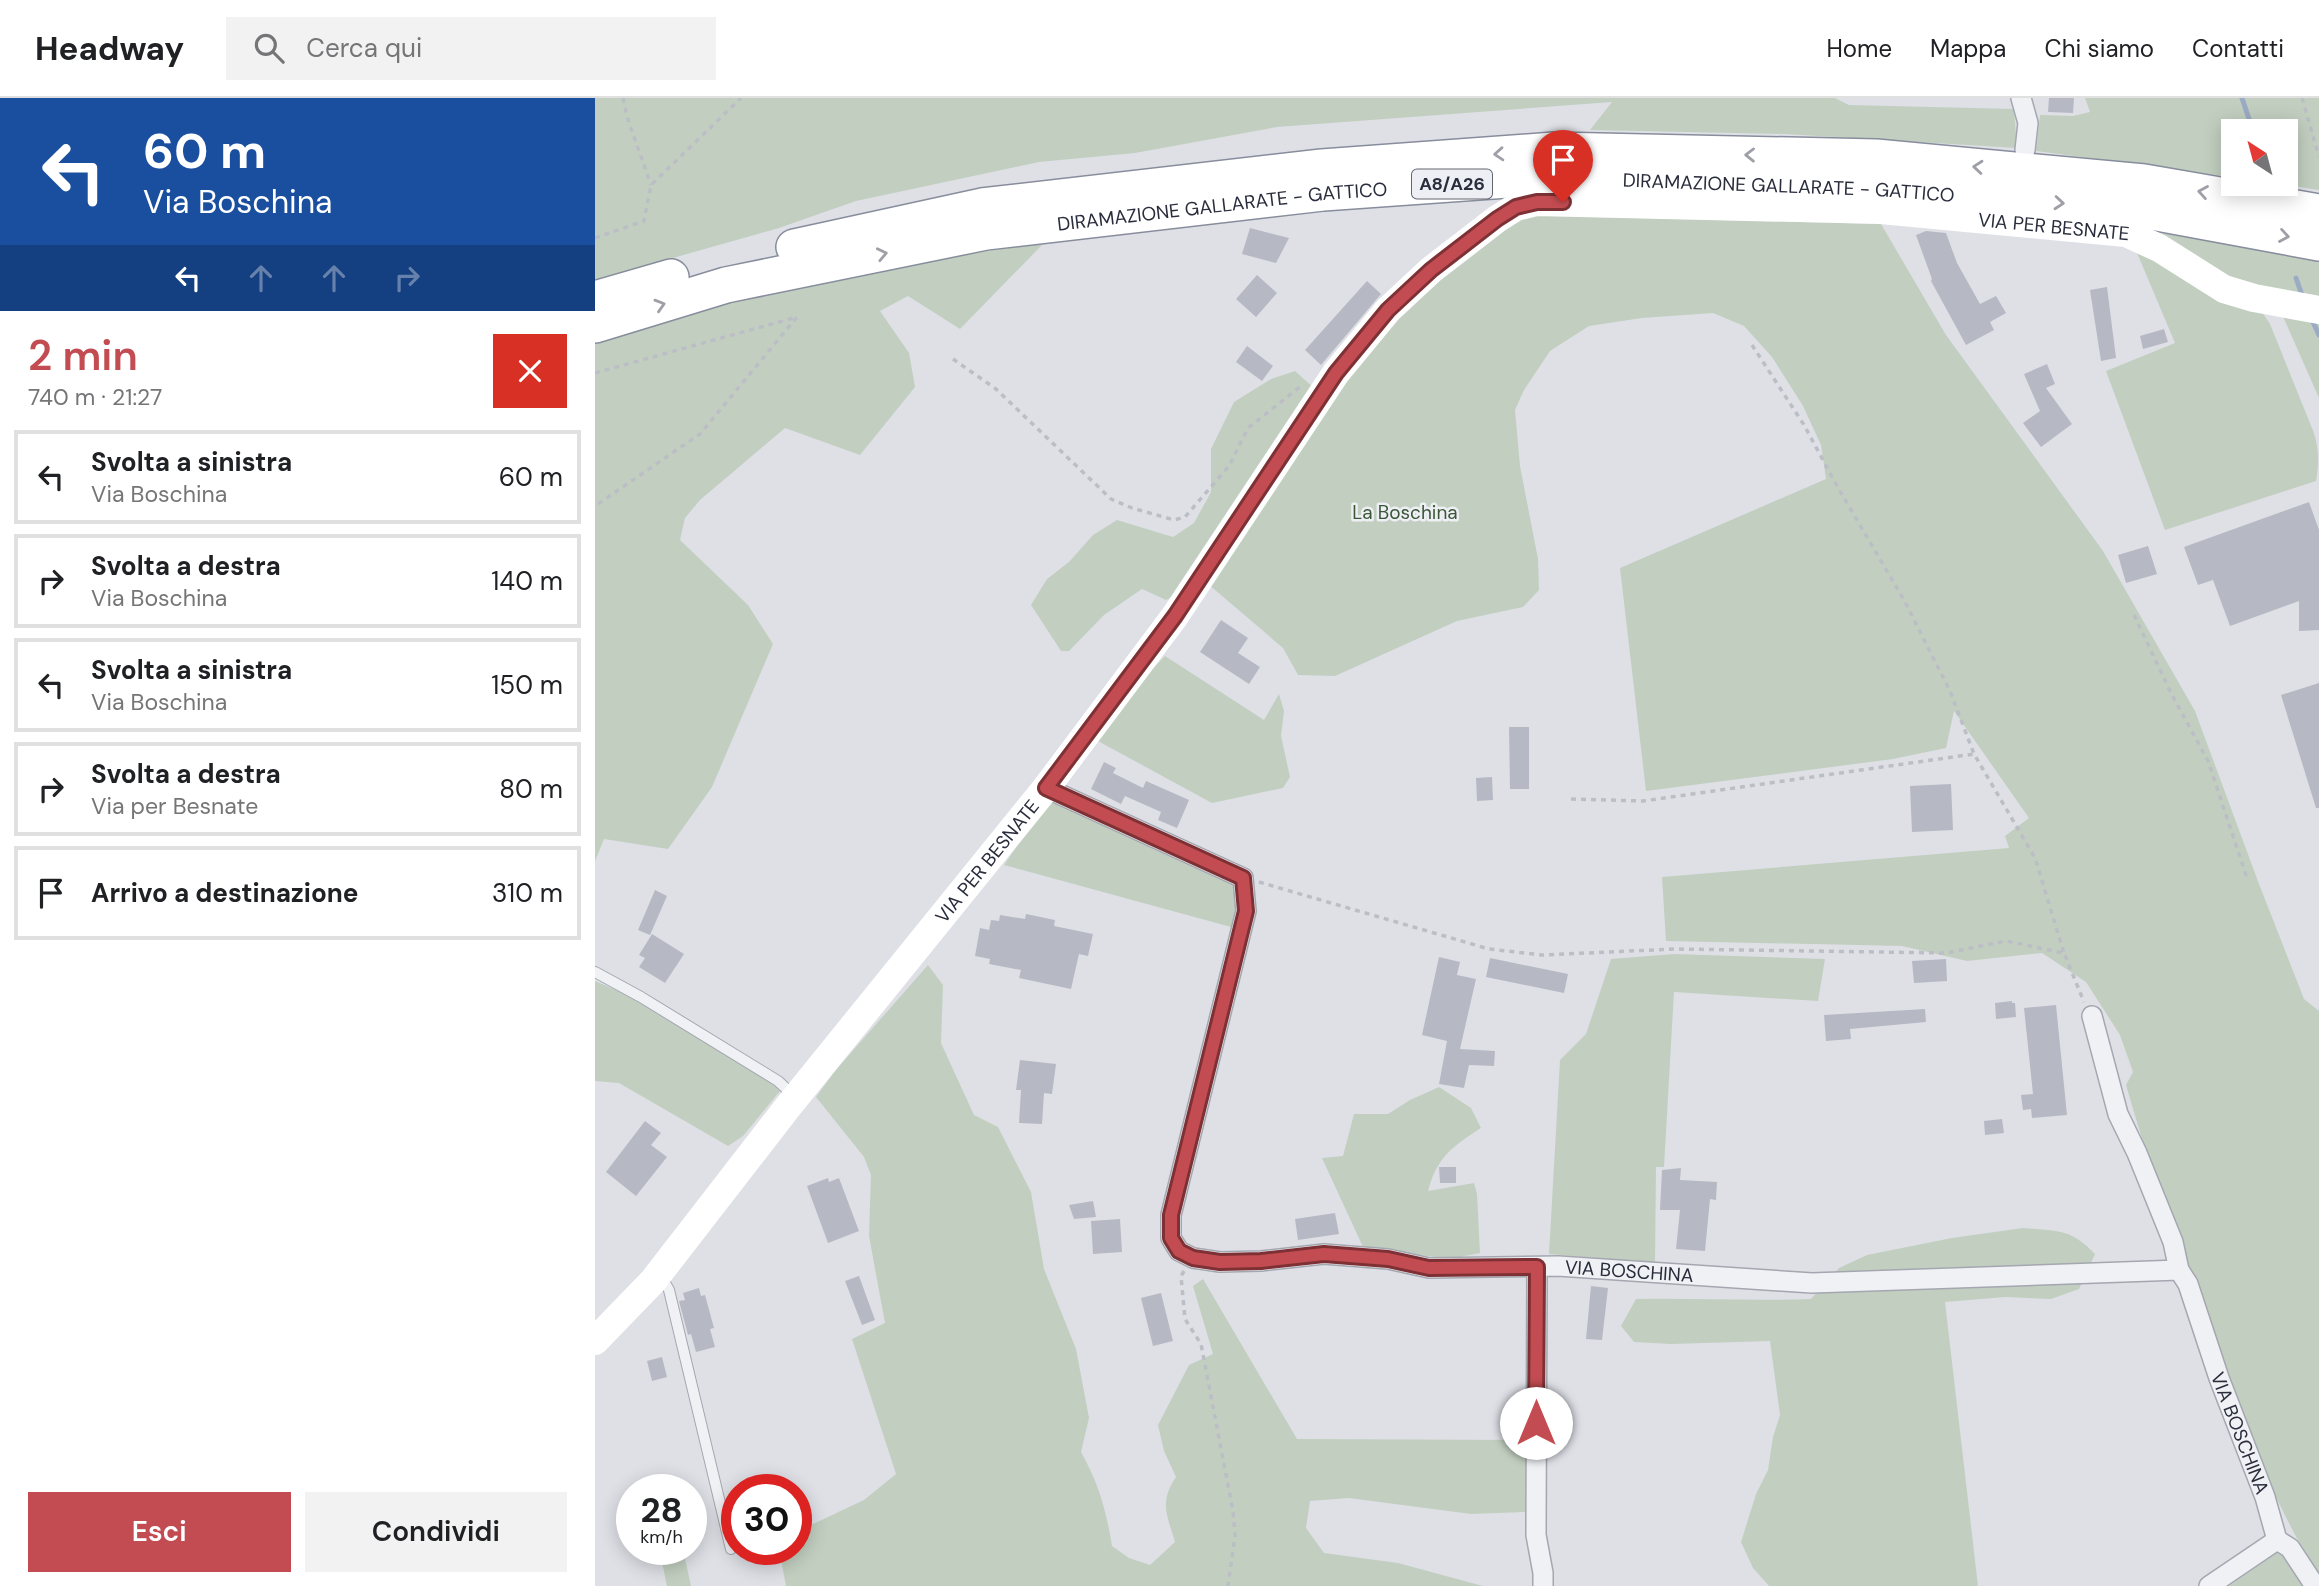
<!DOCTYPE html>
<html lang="it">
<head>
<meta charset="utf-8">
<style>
	body { margin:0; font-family:"DM Sans",sans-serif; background:#f2f2f2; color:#202124; height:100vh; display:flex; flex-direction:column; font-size:26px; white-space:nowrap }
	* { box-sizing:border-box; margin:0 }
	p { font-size:23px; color:#757577 }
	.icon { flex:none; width:38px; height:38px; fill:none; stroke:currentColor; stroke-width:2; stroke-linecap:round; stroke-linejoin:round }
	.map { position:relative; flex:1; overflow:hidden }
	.details { display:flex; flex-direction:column; background:#fff; width:595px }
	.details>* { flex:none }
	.top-card { background:#1a4fa0; color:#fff; overflow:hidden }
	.needle { width:46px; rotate:324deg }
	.controls { position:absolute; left:1626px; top:21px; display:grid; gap:14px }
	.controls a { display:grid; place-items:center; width:77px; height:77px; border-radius:0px; background:#fff; box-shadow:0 4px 18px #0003; font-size:35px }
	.speed { position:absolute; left:21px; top:1376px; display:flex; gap:14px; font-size:35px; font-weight:700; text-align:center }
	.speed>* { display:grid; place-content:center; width:91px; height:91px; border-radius:50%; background:#fff; box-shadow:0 4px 18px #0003; line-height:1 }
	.speed small { font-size:18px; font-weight:400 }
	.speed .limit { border:10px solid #d22; background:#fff; color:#111 }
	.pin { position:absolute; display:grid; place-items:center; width:60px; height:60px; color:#fff; margin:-72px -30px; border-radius:50% 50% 50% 0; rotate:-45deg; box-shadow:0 0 7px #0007 }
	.pin .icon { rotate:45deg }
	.me { position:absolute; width:77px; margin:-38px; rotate:0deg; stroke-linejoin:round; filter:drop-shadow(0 0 5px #0008) }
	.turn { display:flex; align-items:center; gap:24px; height:147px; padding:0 28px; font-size:32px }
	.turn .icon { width:91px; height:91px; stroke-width:2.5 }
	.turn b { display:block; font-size:49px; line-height:60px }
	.lanes { display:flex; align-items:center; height:66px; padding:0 28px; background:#0003; justify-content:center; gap:35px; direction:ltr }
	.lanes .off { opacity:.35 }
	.round { display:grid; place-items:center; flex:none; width:74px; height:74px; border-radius:0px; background:#f2f2f2 }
	.headline { display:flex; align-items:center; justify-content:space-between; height:119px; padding:0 28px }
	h1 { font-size:42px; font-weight:600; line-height:52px; color:#c24c51 }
	.button { display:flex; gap:14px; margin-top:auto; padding:14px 28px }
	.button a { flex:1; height:80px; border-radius:0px; background:#c24c51; color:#fff; font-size:28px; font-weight:600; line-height:80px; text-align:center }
	.button a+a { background:#f2f2f2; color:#202124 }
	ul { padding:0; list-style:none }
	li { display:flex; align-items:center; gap:21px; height:94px; margin:0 14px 10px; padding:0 14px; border:4px solid #e0e0e0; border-radius:0px }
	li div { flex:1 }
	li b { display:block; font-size:26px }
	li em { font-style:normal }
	header { display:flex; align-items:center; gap:42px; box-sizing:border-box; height:98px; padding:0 35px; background:#fff; border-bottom:2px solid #e0e0e0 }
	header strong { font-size:33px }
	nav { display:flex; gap:38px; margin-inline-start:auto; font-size:24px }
	.search { width:490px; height:63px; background:#f2f2f2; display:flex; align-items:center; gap:18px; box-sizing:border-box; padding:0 24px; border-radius:0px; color:#757577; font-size:26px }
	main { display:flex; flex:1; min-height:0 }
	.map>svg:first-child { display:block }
	.green { fill:#c2cfc0 }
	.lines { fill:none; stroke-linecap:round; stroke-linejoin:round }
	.stream { stroke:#9cabc4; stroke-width:5 }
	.building { fill:#b6b9c3 }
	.lane-casing { stroke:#a4a7b0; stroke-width:12 }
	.street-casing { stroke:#a4a7b0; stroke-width:22 }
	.highway-casing { stroke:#878d9c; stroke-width:38 }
	.path { stroke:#bcbec5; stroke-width:3.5; stroke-dasharray:5 5; stroke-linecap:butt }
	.lane { stroke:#f0f1f5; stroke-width:10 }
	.street { stroke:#f0f1f5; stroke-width:19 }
	.secondary { stroke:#fff; stroke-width:28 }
	.highway { stroke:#fff; stroke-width:35 }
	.oneway { stroke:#9fa0a7 }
	.route-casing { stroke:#7e3135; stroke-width:18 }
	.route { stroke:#c24c51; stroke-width:12 }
	.labels { text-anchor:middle; stroke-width:5; stroke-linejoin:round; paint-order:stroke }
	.shield { fill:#edeff4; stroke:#646773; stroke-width:2 }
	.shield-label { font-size:18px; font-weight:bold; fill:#292d3c }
	.street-label { font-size:19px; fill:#292d3c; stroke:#edeff4 }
	.park-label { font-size:19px; fill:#3a5637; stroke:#edeff4 }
</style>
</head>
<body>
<header>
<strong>Headway</strong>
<div class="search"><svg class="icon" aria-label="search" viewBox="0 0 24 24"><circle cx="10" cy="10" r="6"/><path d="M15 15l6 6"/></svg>Cerca qui</div>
<nav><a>Home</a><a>Mappa</a><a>Chi siamo</a><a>Contatti</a></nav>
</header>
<main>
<section class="details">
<div class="top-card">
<div class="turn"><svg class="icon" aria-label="left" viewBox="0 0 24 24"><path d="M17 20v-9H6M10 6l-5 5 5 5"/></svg><div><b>60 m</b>Via Boschina</div></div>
<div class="lanes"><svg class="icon" aria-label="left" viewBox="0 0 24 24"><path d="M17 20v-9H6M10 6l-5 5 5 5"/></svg><svg class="icon off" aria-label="ahead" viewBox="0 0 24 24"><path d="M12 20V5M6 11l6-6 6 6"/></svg><svg class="icon off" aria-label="ahead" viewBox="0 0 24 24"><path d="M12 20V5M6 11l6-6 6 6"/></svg><svg class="icon off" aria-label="right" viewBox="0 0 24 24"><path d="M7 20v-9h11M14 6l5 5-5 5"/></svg></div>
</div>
<div class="headline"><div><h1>2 min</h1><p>740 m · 21:27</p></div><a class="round" style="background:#d93025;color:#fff"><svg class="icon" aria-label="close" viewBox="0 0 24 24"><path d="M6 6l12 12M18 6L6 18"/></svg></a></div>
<ul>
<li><svg class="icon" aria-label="left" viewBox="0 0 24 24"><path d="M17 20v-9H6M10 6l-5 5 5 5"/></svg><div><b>Svolta a sinistra</b><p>Via Boschina</p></div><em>60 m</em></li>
<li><svg class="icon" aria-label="right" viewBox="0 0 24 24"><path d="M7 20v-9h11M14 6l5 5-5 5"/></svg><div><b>Svolta a destra</b><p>Via Boschina</p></div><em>140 m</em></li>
<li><svg class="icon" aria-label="left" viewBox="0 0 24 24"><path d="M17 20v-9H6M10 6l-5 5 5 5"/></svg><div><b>Svolta a sinistra</b><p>Via Boschina</p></div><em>150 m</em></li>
<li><svg class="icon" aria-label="right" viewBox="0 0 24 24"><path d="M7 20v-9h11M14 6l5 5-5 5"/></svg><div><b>Svolta a destra</b><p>Via per Besnate</p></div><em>80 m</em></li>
<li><svg class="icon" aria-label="arrive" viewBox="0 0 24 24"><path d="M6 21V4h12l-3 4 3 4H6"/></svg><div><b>Arrivo a destinazione</b></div><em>310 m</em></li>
</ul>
<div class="button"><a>Esci</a><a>Condividi</a></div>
</section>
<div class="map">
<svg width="1724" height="1488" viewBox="0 0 1724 1488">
	<rect width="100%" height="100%" fill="#dee0e6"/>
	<!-- green -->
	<path class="green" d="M0,0H1240L1254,7L1419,11L1422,50L1190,36L995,32L1017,4L682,29L540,55L444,64L261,103L184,130L0,182Z
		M1490,0H1724V92L1686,86H1690V33H1638V79L1441,53L1445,17L1478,18L1495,14Z
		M920,117L1286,126L1351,237L1508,453L1600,613L1664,786L1709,901L1724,913V1479C1670,1390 1635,1293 1601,1195C1576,1126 1551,1058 1531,987L1538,974L1525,937L1491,884L1447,855L1372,863L1307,848L1071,843L1067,779L1414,750L1410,738L1434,720L1359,613L1351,650L1298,661L1051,693L1025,470L1231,381L1226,347L1208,308L1177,259L1149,228L1118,215L1047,220L994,228L955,253L929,292L920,312L925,368L943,461L944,492L928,509L862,523L740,578L703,577L688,550L613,486L781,238Z
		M1559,135L1617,140L1724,160V200L1633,184Z
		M1537,143L1667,214L1675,226L1719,335C1724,352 1724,366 1721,383L1570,432L1511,273L1580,245Z
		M448,146L365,231L313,198L285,213L314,255L320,289L265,357L190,330L105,402L90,420L85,442L153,507L178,546L117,689L73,751L9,741L0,763V246L108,211L328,160Z
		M1686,214L1724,219V300L1720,291Z
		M700,273L719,290L583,496L571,502L547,491L509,517L474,553H466L436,507L452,481L474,464L498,437L522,422L578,439L599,425L616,394V351L639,304L676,281Z
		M570,558L669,622L684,596L689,613L686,638L695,679L688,690L617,705L501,642L544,585Z
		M464,702L638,785L643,800L636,829L409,767L451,706Z
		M1079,856L1230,861L1223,903L1079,894L1069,1069H1061L1060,1165L954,1156L965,962L991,936L1016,861Z
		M333,867L348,887L346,945L379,1017L403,1029L436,1094L449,1171L481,1251L494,1320L486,1354C504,1386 511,1412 517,1448L534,1460L555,1467L580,1444C572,1417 564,1404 581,1379L569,1353L563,1327L594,1267L618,1256L598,1188L608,1181L702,1341L932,1342L930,1414L876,1416L754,1400L715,1403L711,1430L729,1455L803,1465L888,1488H191L184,1451H201V1434L269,1402L301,1376L257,1241L290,1225L274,1138L276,1077L269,1059L221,999L240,973Z
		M0,883L49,904L149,960L185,993L148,1038L133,1048L24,985L0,983Z
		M844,989L876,1010L886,1030C858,1048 842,1059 833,1093L879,1085L882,1096L885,1155L854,1161L768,1149L727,1060L748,1058L759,1016H793L815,1002Z
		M1428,1130C1461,1133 1476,1130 1500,1156L1484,1191L1456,1201L1410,1199L1350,1204L1383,1488H1174L1158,1470L1146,1444L1161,1396L1173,1372L1178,1339L1185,1317L1175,1243L1076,1246L1039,1244L1026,1228L1041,1201C1100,1200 1158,1203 1216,1201L1244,1170L1272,1157L1357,1140Z
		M78,1451H88L96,1488H72L65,1454Z
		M1682,1455L1693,1461L1711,1488H1634Z"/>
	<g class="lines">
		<!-- stream -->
		<path class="stream" d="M1647,0L1658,33
			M1701,180L1708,200
			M1717,222L1724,237"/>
	</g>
	<!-- building -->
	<path class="building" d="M1454,0H1479L1478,15L1453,14Z
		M655,130L694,140L681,165L647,156Z
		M1331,133L1351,135L1362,165L1385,206L1401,198L1411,215L1395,224L1399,232L1371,247L1336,183L1337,181L1321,137Z
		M662,177L682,195L661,219L641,201Z
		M772,183L786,196L726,267L710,252Z
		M1512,189L1521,260L1506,263L1495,192Z
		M1569,231L1573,244L1548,251L1545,238Z
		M652,248L678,268L667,283L641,264Z
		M1452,266L1460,286L1451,290L1477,326L1446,349L1428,325L1445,313L1429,276Z
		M1714,404L1724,432V532L1704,533V503L1635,528L1618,482L1603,487L1589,449Z
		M1553,448L1562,476L1531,485L1523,457Z
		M626,522L653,540L643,555L665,569L654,586L605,554Z
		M1724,585V710H1721L1686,597Z
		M914,629H934V691H915Z
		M509,664L521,670L518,675L548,690L551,683L594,702L582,730L563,722L566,714L530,698L526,706L496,691Z
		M897,679L898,702L882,703L881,680Z
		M1356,686L1358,732L1317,734L1315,688Z
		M60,792L72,798L55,837L43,832Z
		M431,816L460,822L459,828L498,836L493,858L484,856L476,891L424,880L426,872L394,866L395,861L380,858L385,830L394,832L396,822L404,823L405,817L430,821Z
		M57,836L89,856L70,885L44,869L50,860L44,857Z
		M844,859L865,864L862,877L881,881L865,951L900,953L899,968L874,967L869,990L844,986L852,943L827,937Z
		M895,860L973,876L969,895L891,879Z
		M1351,861L1352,883L1319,885L1317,863Z
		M1417,903V905H1420L1421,919L1401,921L1400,905Z
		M1461,907L1472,1017L1437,1020L1436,1011L1428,1012L1426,997L1438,996L1429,910Z
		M1330,911L1331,924L1255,931L1256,941L1231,943L1229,917Z
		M425,962L461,966L457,996L449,995L447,1026L424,1025L426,992H421Z
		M1407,1021L1409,1035L1390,1037L1389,1023Z
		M50,1023L66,1035L56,1047L72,1059L41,1098L11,1074Z
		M844,1069H861V1085H845Z
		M1086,1070L1085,1082L1122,1084L1121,1102L1115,1101L1110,1153L1081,1151L1085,1112H1065L1067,1072Z
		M233,1080L234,1084L244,1080L264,1133L233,1145L212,1088Z
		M498,1103L501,1119L479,1121L474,1107Z
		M740,1115L744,1136L703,1142L700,1121Z
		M525,1121L527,1154L498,1156L496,1123Z
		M264,1178L280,1222L267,1227L250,1183Z
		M996,1188L1013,1190L1007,1242L991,1241Z
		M104,1190L106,1198L110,1197L119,1230L115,1231L120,1249L101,1254L96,1236L93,1237L84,1203L90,1202L88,1195Z
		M566,1195L578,1243L558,1248L546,1200Z
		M67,1259L72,1279L57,1283L52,1263Z"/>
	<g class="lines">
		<!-- lane casing -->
		<g class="lane-casing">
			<path id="lane" d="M0,874L46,899L183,983L198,997
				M66,1178L74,1192L136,1451"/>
		</g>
		<!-- street casing -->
		<g class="street-casing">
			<g id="street">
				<path d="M1426,0L1433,25L1430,52"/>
				<path id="s1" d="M451,690L648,780L651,813L576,1117V1140L584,1153L598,1160L625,1164L666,1163L729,1156L793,1161L834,1170L963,1168L1217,1185L1584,1172"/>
				<path id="s2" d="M1497,918L1523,1016L1542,1055L1578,1144L1584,1172L1593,1186L1624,1280L1670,1399L1682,1442L1695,1450L1720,1488"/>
				<path d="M942,1169L941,1437L948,1475V1488"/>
				<path d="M1614,1488L1682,1442"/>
			</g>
		</g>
		<!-- highway casing -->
		<g class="highway-casing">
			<g id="highway">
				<path d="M199,149L387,108L727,69L959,52L1281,59L1549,84L1724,114"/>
				<path d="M0,201L76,179"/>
				<path id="s4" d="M0,227L131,187L391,134L728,95L957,79L1284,91L1546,112L1724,145"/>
			</g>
		</g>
		<!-- path -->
		<path class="path" d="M28,0L32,19L56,87
			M1707,0L1724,59
			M0,140L49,123L56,87L146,0
			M1157,247L1209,327L1242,388L1309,502L1355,593L1379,656L1440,760L1469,855
			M358,261L401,291L516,401L537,410L579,422L590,419L634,368L653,330L706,288
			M0,275L202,219L105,336L0,408
			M1539,517L1576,595L1613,663L1653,783
			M976,701L1048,703L1379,656
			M664,784L894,851L947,857L1080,851L1351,855L1411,843L1469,855L1489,904
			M589,1173L586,1178L590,1221L606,1246L638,1413L640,1437L633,1488"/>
		<!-- lane -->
		<use href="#lane" class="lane"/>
		<!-- street -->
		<use href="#street" class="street"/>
		<!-- secondary -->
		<path class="secondary" id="s3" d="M0,1243L58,1183L192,1010L451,690L580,518L741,275L793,212L836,172L902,121L921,109L942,104L1286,112L1531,135L1564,150L1629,191L1659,200L1724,212"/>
		<!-- highway -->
		<use href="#highway" class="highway"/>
	</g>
	<!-- one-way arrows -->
	<defs><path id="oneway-chevron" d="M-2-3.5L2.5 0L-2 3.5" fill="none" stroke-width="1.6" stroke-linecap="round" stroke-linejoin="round" transform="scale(1.75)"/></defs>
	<g class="oneway">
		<use href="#oneway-chevron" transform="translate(904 56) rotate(176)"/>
		<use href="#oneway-chevron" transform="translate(1155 57) rotate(-179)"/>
		<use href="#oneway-chevron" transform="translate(1383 69) rotate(-175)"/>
		<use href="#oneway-chevron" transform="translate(1608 94) rotate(-170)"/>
		<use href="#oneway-chevron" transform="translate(1464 105) rotate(5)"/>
		<use href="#oneway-chevron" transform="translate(1689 138) rotate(10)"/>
		<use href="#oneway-chevron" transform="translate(287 156) rotate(-12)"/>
		<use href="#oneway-chevron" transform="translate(65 207) rotate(-17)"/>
	</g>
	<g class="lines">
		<!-- route casing -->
		<g class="route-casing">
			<path id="route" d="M941,1325L942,1169L834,1170L793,1161L729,1156L666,1163L625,1164L598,1160L584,1153L576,1140V1117L651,813L648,780L451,690L580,518L741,275L793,212L836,172L902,121L921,109L942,104H968"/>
		</g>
		<!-- route -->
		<use href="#route" class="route"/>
	</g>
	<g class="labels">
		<!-- shield labels -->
		<rect class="shield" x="817" y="71.5" width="80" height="29" rx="5"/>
		<g class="shield-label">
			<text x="857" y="92">A8/A26</text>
		</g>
		<!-- street labels -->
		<g class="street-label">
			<text dy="7" stroke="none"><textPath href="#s4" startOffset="1208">DIRAMAZIONE GALLARATE - GATTICO</textPath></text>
			<text dy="7" stroke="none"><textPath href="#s4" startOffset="640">DIRAMAZIONE GALLARATE - GATTICO</textPath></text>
			<text dy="7" stroke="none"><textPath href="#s3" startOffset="2006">VIA PER BESNATE</textPath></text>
			<text dy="7" stroke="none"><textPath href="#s3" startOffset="620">VIA PER BESNATE</textPath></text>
			<text dy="7" stroke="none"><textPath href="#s1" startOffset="1055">VIA BOSCHINA</textPath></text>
			<text dy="7" stroke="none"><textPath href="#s2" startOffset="444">VIA BOSCHINA</textPath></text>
		</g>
		<!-- park labels -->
		<g class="park-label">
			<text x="810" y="421">La Boschina</text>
		</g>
	</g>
</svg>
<div class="controls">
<a><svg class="needle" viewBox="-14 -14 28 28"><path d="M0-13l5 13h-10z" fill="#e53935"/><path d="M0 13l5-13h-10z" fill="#757577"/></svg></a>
</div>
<div class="speed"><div>28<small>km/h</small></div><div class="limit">30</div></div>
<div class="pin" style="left:968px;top:104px;background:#d93025"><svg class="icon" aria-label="arrive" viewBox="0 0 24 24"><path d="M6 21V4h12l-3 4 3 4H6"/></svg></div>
<svg class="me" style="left:941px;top:1325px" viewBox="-20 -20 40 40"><circle r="19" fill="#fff"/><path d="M0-13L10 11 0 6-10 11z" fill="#c24c51"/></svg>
</div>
</main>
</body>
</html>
